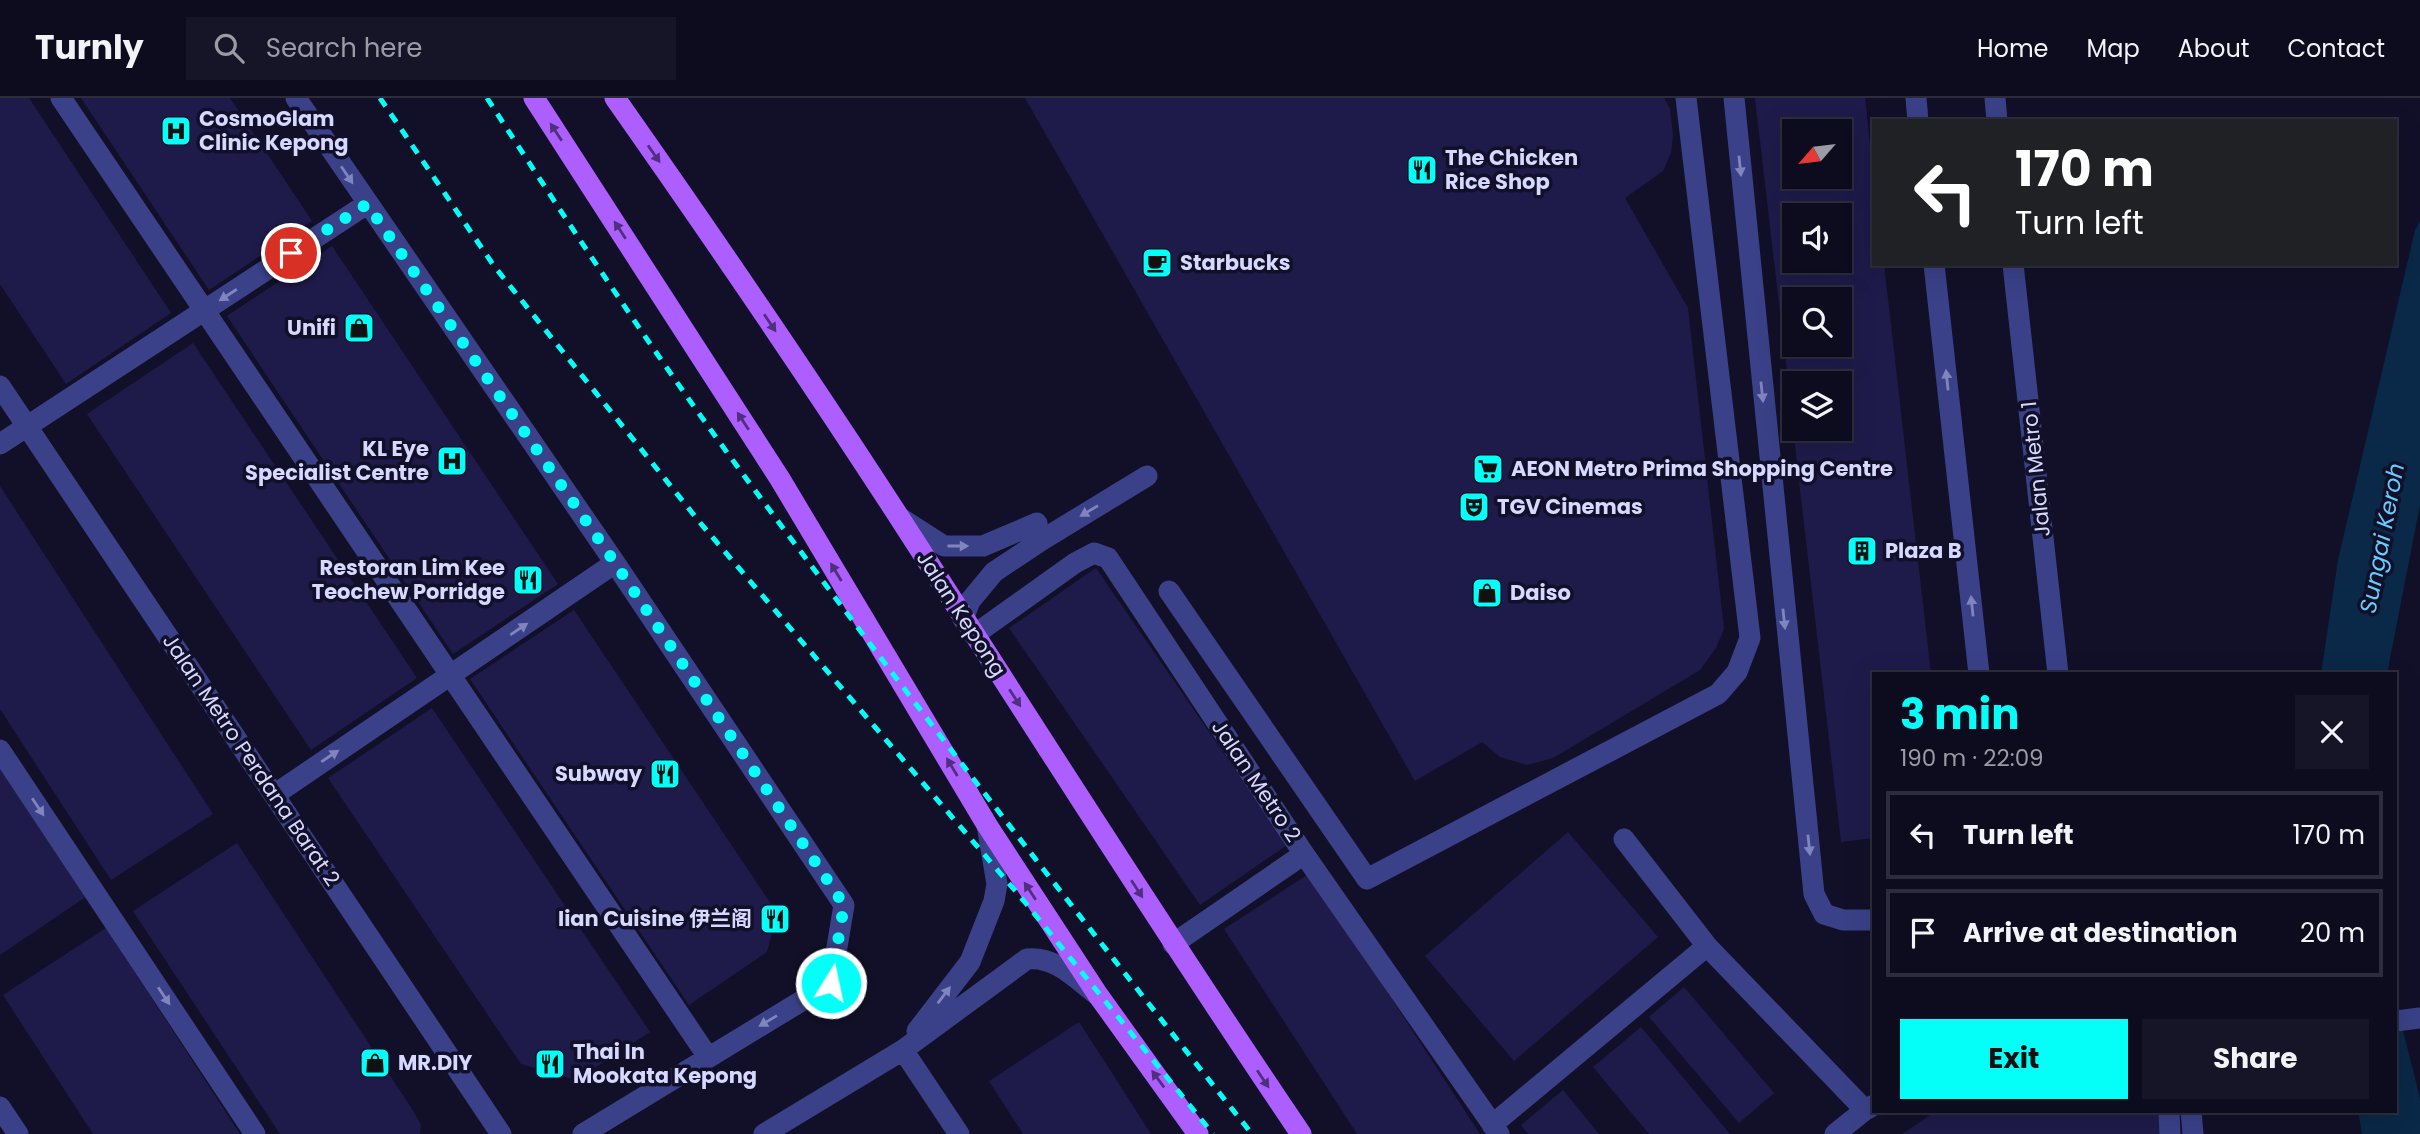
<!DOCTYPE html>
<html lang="en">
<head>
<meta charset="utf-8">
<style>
	body { margin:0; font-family:Poppins,"Noto Sans SC",sans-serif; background:#161527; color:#f1f3f6; height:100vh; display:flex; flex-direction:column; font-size:26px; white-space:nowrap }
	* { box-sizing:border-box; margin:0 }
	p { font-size:23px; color:#9a9ba4 }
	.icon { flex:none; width:38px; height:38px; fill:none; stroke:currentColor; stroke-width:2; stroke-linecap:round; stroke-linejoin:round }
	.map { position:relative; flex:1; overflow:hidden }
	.drawer { position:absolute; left:1872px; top:574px; width:525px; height:441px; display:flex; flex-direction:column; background:#0d0c1e; border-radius:0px; box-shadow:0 7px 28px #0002,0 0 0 2px #2d2c3c }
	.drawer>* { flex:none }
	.top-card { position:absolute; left:1872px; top:21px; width:525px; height:147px; border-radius:0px; box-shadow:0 7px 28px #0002,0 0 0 2px #2d2c3c; background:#202124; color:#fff; overflow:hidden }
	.needle { width:46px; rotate:242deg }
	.buttons { position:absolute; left:1782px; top:21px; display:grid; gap:14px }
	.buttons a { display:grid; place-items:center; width:70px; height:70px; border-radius:0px; background:#0d0c1e; box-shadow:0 7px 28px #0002,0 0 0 2px #2d2c3c; font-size:35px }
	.pin { position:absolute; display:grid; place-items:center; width:60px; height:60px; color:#fff; margin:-30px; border:4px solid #fff; border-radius:50%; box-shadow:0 2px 7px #0007 }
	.me { position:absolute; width:77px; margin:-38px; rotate:10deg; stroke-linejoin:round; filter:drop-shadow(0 0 5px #0008) }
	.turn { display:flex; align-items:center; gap:24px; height:147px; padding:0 28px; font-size:32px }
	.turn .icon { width:91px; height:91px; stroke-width:2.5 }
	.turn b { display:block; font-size:49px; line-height:60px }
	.round { display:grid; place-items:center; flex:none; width:74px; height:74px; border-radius:0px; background:#161527 }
	.head { display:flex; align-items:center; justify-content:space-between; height:119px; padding:0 28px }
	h1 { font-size:42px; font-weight:700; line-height:52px; color:#03fff7 }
	.action { display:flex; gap:14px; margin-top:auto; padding:14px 28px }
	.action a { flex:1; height:80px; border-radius:0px; background:#03fff7; color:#111; font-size:28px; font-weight:700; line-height:80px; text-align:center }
	.action a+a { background:#161527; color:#f1f3f6 }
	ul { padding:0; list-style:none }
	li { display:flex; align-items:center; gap:21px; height:88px; margin:0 14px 10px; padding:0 14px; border:4px solid #2d2c3c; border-radius:0px }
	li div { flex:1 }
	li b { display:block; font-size:26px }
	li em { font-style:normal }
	header { display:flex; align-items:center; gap:42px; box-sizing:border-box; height:98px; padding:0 35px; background:#0d0c1e; border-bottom:2px solid #2d2c3c }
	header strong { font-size:33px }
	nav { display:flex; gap:38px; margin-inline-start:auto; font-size:24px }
	.search { width:490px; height:63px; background:#161527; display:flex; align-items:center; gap:18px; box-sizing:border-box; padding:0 24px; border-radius:0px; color:#9a9ba4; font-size:26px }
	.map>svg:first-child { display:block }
	.water { fill:#0a2847 }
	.building { fill:#1e1b4a; fill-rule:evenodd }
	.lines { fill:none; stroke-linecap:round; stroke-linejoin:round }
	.minor { stroke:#3a4188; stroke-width:21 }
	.major { stroke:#ad5eff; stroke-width:21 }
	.rail { stroke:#03fff7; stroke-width:5; stroke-dasharray:10 9; stroke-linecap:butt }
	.oneway { fill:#4f2f7e }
	.oneway2 { fill:#8185be }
	.route { stroke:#03fff7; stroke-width:12; stroke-dasharray:0 21.6 }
	.labels { text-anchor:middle; stroke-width:7; stroke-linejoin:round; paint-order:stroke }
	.poi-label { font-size:21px; font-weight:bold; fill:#d7d8ff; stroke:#111028; text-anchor:start }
	.street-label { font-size:21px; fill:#d7d8ff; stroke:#111028 }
	.water-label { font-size:23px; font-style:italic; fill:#65ccff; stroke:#111028 }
</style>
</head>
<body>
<header>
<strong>Turnly</strong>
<div class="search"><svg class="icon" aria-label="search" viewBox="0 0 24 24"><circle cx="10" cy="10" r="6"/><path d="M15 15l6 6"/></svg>Search here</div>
<nav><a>Home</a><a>Map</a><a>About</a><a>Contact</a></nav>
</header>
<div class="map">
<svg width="2420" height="1036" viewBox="0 0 2420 1036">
	<rect width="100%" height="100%" fill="#111028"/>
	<!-- water -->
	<path class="water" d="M2420,123V407L2387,576H2321L2338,462L2415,132Z
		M2396,905L2420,1000V1036H2362L2358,1013H2396Z"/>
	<!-- building -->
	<path class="building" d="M0,0H29L171,215L66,286L0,186Z
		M81,0H230L312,123L209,192Z
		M1025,0H1664L1670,11L1673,37L1671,55L1663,73L1625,100L1688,210L1724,531L1716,550L1700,572L1553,660L1527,667L1500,659L1482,644L1415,683Z
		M1755,0H1865L1874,83V166H1884L1931,576H1874V740L1841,744L1793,331H1839V285H1794L1792,318ZM1794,33H1839V79H1794ZM1794,117H1839V163H1794ZM1794,201H1839V247H1794Z
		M332,148L558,486L453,556L227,218Z
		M193,245L417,580L311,652L87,316Z
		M0,388L213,716L111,782L0,611Z
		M1096,470L1287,747L1200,807L1009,530Z
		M574,512L777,815L767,854L689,907L470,581Z
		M432,610L650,934L576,982L521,966L328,680Z
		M0,671L87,798L0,857Z
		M1568,734L1658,839L1514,963L1425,858Z
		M237,745L412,1011L421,1027L420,1036H280L133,813Z
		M1310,775L1342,825L1480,1036H1357L1322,982L1224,831Z
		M106,830L240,1036H93L3,897Z
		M1684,889L1774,995L1739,1025L1649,919Z
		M1079,924L1112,975L1151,1036H1023L1005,1008L989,983Z
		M1641,929L1730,1036H1649L1593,969Z
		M1563,992L1599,1036H1528L1521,1027Z
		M1936,1013H2165L2167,1036H1902Z"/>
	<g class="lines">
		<!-- minor -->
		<path class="minor" d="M61,0L708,959
			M296,0L615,465L844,807L831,885L583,1036
			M1734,0L1814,796L1824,816L1843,822H1874
			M1916,0L1918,23
			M1995,0L1997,23
			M1934,166L1979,576
			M2013,166L2058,576
			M0,288L501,1036
			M0,346L367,106
			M899,419L944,448H983L1037,425
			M1169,493L1367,781L1718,596L1737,574L1750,540L1686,0
			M963,521L970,503L994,474L1042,442L1147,378
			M974,537L1075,465L1094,455L1108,460L1304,756L1499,1036
			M0,652L255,1036
			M274,697L615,465
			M1624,741L1707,848L1865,1012
			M1173,846L1304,756
			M2396,923L2420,920
			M917,933L970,864L994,803L997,786L987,727
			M903,952L959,1036
			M0,1009L18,1036
			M2169,1013L2170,1036
			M2191,1013L2193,1036
			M1492,1027L1707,848
			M764,1036L903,952L1027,861C1055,858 1075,880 1096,896
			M1835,1036L1865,1012L1874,1007"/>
		<!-- major -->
		<path class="major" d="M534,0L780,381L987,727L1098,897L1198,1036
			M615,0C712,138 807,277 899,419C1032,625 1163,832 1301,1036"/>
		<!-- rail -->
		<path class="rail" d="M380,0L494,168L702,427L1024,803L1213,1036
			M487,0C574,134 662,268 757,395C918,612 1084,825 1252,1036"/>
	</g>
	<!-- one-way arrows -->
	<defs><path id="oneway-solid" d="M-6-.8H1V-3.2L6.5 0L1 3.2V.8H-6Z" transform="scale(1.75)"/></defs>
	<g class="oneway">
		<use href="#oneway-solid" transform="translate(556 34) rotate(-123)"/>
		<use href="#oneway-solid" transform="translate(654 56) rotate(55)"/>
		<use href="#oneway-solid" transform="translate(620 132) rotate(-123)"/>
		<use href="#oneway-solid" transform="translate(770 225) rotate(56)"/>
		<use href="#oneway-solid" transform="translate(743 323) rotate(-123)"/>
		<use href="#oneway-solid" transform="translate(836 474) rotate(-121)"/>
		<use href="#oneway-solid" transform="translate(1015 600) rotate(57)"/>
		<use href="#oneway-solid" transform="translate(952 669) rotate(-121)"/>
		<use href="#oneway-solid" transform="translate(1137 791) rotate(57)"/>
		<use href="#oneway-solid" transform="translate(1030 793) rotate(-123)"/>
		<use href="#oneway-solid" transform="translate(1158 981) rotate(-126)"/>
		<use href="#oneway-solid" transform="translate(1263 981) rotate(56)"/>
	</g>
	<g class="oneway2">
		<use href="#oneway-solid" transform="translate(1740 68) rotate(84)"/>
		<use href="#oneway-solid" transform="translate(347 77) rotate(56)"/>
		<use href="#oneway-solid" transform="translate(228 197) rotate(147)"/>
		<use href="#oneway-solid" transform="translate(1947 282) rotate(-96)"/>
		<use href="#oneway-solid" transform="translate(1762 294) rotate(84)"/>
		<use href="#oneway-solid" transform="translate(1089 413) rotate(149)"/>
		<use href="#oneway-solid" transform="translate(958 448)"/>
		<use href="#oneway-solid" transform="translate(1972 508) rotate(-96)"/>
		<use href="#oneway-solid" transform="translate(1784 521) rotate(84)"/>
		<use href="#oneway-solid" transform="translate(519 531) rotate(-34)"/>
		<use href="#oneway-solid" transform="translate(330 658) rotate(-34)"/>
		<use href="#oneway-solid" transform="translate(38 709) rotate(56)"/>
		<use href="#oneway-solid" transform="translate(1809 747) rotate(84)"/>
		<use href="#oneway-solid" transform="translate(944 897) rotate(-53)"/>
		<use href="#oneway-solid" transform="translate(164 898) rotate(56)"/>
		<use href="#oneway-solid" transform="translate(768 923) rotate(149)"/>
	</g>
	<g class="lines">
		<!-- route -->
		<path class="route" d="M291,155L367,106L615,465L844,807L831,885"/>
	</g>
	<!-- icons -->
	<defs>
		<g id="hospital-square" transform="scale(1.575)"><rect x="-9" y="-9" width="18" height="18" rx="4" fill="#03fff7" stroke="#111028"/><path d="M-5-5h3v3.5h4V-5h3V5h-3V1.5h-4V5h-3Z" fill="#111"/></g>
		<g id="restaurant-square" transform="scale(1.575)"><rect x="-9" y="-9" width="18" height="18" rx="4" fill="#03fff7" stroke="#111028"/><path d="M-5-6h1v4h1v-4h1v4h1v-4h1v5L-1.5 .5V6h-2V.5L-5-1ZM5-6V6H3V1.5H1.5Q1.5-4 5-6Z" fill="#111"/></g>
		<g id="cafe-square" transform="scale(1.575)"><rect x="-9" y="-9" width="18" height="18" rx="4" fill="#03fff7" stroke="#111028"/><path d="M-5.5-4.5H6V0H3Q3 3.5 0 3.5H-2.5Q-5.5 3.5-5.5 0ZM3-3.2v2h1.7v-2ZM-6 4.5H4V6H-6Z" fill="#111"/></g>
		<g id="shop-square" transform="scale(1.575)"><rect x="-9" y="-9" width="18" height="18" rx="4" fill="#03fff7" stroke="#111028"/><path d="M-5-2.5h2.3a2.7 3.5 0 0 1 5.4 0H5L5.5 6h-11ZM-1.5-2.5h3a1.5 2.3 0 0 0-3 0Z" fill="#111"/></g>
		<g id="supermarket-square" transform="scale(1.575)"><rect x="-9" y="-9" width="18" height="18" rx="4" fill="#03fff7" stroke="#111028"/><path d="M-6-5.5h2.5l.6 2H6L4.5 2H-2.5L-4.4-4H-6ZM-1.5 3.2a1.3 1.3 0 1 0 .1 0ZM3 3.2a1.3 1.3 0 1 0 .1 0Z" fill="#111"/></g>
		<g id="theatre-square" transform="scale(1.575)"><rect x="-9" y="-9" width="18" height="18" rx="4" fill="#03fff7" stroke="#111028"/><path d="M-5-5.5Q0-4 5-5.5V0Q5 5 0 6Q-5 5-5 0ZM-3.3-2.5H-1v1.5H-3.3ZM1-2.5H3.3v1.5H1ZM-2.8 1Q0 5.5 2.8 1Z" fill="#111"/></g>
		<g id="building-square" transform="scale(1.575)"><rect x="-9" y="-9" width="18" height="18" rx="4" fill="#03fff7" stroke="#111028"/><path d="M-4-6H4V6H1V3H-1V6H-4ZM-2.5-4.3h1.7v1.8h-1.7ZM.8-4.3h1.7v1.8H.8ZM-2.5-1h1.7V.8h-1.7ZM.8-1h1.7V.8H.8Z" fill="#111"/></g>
	</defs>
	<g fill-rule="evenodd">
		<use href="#hospital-square" x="176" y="33"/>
		<use href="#restaurant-square" x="1422" y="72"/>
		<use href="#cafe-square" x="1157" y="165"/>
		<use href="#shop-square" x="359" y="230"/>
		<use href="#hospital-square" x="452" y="363"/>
		<use href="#supermarket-square" x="1488" y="371"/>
		<use href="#theatre-square" x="1474" y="409"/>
		<use href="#building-square" x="1862" y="453"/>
		<use href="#restaurant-square" x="528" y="482"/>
		<use href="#shop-square" x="1487" y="495"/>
		<use href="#restaurant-square" x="665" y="676"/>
		<use href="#restaurant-square" x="775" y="821"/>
		<use href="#shop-square" x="375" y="965"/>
		<use href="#restaurant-square" x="550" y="966"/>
	</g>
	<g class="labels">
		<!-- poi labels -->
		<g class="poi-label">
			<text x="199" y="28">CosmoGlam<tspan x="199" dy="24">Clinic Kepong</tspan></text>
			<text x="1445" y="67">The Chicken<tspan x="1445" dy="24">Rice Shop</tspan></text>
			<text x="1180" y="172">Starbucks</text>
			<text x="336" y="237" text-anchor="end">Unifi</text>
			<text x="429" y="358" text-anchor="end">KL Eye<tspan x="429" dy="24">Specialist Centre</tspan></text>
			<text x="1511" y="378">AEON Metro Prima Shopping Centre</text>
			<text x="1497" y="416">TGV Cinemas</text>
			<text x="1885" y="460">Plaza B</text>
			<text x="505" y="477" text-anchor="end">Restoran Lim Kee<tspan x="505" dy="24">Teochew Porridge</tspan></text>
			<text x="1510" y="502">Daiso</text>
			<text x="642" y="683" text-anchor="end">Subway</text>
			<text x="752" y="828" text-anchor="end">Iian Cuisine 伊兰阁</text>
			<text x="573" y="961">Thai In<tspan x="573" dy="24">Mookata Kepong</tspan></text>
			<text x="398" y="972">MR.DIY</text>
		</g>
		<!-- street labels -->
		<g class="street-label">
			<text transform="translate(2036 371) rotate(-96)" y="7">Jalan Metro 1</text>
			<text transform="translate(961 516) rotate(57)" y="7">Jalan Kepong</text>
			<text transform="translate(251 662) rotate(56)" y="7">Jalan Metro Perdana Barat 2</text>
			<text transform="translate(1256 683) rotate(56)" y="7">Jalan Metro 2</text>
		</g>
		<!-- water labels -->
		<g class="water-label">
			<text transform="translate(2382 440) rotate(-79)" y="8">Sungai Keroh</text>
		</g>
	</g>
</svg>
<div class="buttons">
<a><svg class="needle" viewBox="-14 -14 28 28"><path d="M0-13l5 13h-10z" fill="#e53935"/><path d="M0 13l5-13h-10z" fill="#9a9ba4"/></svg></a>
<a><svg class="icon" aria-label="sound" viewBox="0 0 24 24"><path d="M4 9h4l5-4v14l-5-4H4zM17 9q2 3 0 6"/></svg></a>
<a><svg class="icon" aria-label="search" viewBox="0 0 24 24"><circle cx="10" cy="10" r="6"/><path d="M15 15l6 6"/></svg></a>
<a><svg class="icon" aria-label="layers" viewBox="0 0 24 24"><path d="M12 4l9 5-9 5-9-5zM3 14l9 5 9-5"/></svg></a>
</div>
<div class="pin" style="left:291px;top:155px;background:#d93025"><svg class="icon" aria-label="arrive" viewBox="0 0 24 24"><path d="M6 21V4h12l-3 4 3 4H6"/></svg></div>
<svg class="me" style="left:831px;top:885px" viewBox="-20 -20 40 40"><circle r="17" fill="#03fff7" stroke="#fff" stroke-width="3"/><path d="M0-11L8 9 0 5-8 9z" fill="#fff"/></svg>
<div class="top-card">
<div class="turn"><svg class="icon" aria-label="left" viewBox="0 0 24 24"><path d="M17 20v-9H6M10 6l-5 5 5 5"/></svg><div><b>170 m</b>Turn left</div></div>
</div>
<section class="drawer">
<div class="head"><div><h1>3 min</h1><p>190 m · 22:09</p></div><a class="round"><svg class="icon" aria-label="close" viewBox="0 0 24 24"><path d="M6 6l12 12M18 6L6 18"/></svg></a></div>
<ul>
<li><svg class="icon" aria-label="left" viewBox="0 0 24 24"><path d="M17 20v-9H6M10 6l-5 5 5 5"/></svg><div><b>Turn left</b></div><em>170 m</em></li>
<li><svg class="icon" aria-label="arrive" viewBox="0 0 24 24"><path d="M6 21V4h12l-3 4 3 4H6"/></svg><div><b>Arrive at destination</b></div><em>20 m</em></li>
</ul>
<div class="action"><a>Exit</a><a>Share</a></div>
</section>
</div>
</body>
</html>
